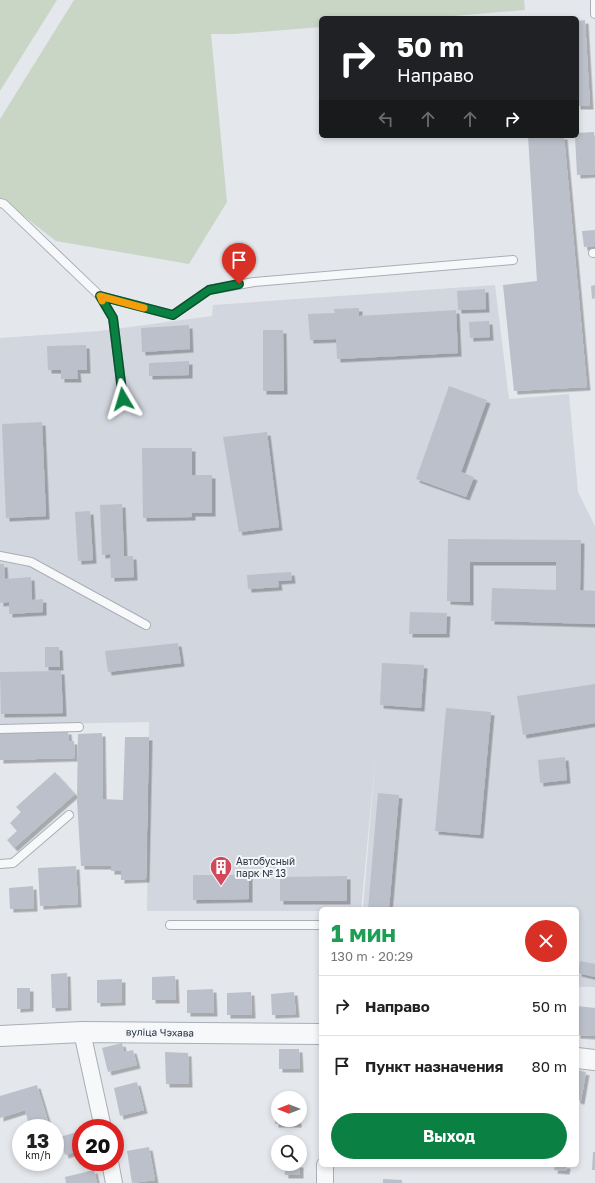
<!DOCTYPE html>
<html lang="ru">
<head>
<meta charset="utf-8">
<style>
	body { margin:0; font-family:"Golos Text",sans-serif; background:#f2f2f2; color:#222; height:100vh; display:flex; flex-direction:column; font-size:15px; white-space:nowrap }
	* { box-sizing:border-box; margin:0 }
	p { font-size:13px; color:#767676 }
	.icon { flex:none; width:22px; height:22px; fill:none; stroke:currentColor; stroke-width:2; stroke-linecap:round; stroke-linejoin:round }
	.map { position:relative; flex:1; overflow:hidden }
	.side { position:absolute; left:319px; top:907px; width:260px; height:260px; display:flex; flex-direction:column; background:#fff; border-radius:6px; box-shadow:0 2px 6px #0003 }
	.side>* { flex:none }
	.banner { position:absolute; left:319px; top:16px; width:260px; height:122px; border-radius:6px; box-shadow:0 2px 6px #0003; background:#202124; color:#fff; overflow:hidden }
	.needle { width:26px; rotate:270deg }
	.fabs { position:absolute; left:271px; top:1091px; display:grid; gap:8px }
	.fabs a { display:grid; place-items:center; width:36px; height:36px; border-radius:50%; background:#fff; box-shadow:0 2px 6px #0003; font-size:20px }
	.speed { position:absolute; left:12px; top:1119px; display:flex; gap:8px; font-size:20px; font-weight:700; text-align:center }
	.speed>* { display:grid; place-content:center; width:52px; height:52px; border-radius:50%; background:#fff; box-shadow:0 2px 6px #0003; line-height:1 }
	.speed small { font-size:10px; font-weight:400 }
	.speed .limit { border:6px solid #d22; background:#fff; color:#111 }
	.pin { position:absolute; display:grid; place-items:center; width:34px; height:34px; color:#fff; margin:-41px -17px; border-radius:50% 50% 50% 0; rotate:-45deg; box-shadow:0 0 4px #0007 }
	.pin .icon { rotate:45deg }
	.me { position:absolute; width:44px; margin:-22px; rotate:353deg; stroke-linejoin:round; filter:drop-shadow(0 0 3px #0008) }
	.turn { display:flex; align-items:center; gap:14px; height:84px; padding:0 12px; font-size:18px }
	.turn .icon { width:52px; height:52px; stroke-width:2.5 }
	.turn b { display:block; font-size:28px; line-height:34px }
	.lanes { display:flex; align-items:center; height:38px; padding:0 12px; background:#0003; justify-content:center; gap:20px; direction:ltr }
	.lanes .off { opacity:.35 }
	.round { display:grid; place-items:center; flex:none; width:42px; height:42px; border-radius:21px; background:#f2f2f2 }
	.headline { display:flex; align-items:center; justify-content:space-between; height:68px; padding:0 12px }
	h1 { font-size:24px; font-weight:700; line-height:30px; color:#1e9e55 }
	.cta { display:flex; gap:8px; margin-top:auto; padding:8px 12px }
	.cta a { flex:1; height:46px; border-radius:24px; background:#0b8043; color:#fff; font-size:16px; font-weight:700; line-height:46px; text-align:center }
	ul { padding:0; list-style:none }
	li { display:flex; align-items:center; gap:12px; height:60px; padding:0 12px; border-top:1px solid #e0e0e0 }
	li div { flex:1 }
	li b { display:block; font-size:15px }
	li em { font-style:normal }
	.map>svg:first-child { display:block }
	.built { fill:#d2d6de }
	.green { fill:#c9d6c5 }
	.building { fill:#bbc0ca; filter:url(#shadow) }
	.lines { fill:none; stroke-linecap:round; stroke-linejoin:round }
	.service-casing { stroke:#a9aeb7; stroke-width:10 }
	.minor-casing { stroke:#a9aeb7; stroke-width:18 }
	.tertiary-casing { stroke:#a9aeb7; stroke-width:22 }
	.service { stroke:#f7f8fa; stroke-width:8 }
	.minor { stroke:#f7f8fa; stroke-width:16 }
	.tertiary { stroke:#f7f8fa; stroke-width:20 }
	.route-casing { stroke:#07532c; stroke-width:10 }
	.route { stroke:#0b8043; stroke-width:7 }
	.slow { stroke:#f59e0b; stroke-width:7 }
	.labels { text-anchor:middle; stroke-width:4; stroke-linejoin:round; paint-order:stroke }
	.poi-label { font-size:10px; fill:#2b3445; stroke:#f4f6f9; text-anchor:start }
	.street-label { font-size:10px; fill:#2b3445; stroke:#f4f6f9 }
</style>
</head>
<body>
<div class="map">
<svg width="595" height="1183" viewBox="0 0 595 1183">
	<defs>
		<filter id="shadow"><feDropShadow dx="3.5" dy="3.5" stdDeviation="0" flood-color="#0004"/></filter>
	</defs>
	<rect width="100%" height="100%" fill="#e4e7ec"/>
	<!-- built -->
	<path class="built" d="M495,285L509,399L569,394L578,492L595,526V987H577V909H363L376,752L361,909H321V911H147L149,722L0,725V338L100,331L212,316L213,305Z"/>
	<!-- green -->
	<path class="green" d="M0,0H57L0,91Z
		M74,0H524L525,10L429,18H321V27L234,34H211L227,202L189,264L56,241L0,198V119Z"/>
	<!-- building -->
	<path class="building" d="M585,20L590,106H577V21Z
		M594,132L595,174L577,175L575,136H577V133Z
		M528,136H564L587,387L514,391L503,285L537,281Z
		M595,230V246L584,247L582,231Z
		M595,285V298L592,299L591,286Z
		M485,289L486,309L458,310L457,291Z
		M359,308V316L456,310L458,353L337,359L336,339L310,340L308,314L335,313L334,309Z
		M489,321L490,337L470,338L469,322Z
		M189,325L190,349L142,352L141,328Z
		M263,330H283L284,391H263Z
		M86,345L87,370H77L78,379H61V370H48L47,346Z
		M189,361V375L149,376V363Z
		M449,386L487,400L461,472L474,477L466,497L416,479Z
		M42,422L46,516L6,518L2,424Z
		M267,432L279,527L239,532L223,437Z
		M142,448H192V475H212V513H192V517L143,518Z
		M122,504L124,556H133L134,577L111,578L110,554L102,555L100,505Z
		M90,511L93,560L78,561L75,512Z
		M448,539L581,540L580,590L595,591V624L491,621L492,588L556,590V562H470V602L447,601Z
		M0,564H4L5,579L31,577L32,600L43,599V612L9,614V602L0,603Z
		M291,572L292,580L278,581L279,587L248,589L247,575Z
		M410,612L447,613L446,634H409Z
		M178,643L181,663L108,672L105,651Z
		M45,647H59L60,667H45Z
		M382,663L424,665L421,708L380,705Z
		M61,671L63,713L1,714L0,672Z
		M595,684V723L523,735L517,696Z
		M446,708L491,712L480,835L435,831Z
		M68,731L69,741H74L75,758L0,760V733Z
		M102,733L103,799L123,800L125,737H149L146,879L121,880V871H111V866H81L77,800L78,734Z
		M565,757L567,780L540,783L538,760Z
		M55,772L75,794L14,848L7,840L17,831L10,823L21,812L16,807Z
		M378,793L399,795L389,909H368Z
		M76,866L78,904L40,906L38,868Z
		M193,875H249V899L193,900Z
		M347,876V901H280V877Z
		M33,886L34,908L10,909L9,888Z
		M580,961L595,964V977L578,973Z
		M67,973L68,1007L52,1008L51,974Z
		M175,976L176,1000H152V977Z
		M122,979V1002L97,1003V980Z
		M17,988H30V1008L17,1009Z
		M213,989L214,1013H187V990Z
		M251,992L252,1015H227V993Z
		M294,992L296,1014L272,1015L271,994Z
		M577,1006L595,1008V1036L577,1035Z
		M122,1043L124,1052L133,1050L137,1065L108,1072L102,1048Z
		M279,1049H299L300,1069H279Z
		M165,1052L188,1053L189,1084H166Z
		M577,1070L586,1072L581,1101L577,1100Z
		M137,1082L144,1110L120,1116L114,1088Z
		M37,1085L50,1128H30L25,1110L0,1118V1096Z
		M275,1101H278V1120H298V1124H275Z
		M80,1131L81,1150L65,1155L60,1137Z
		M149,1147L155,1180L132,1183L127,1151Z
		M593,1152H595V1170H592Z
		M284,1164H300V1175H285Z
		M555,1165H567L566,1171L554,1170Z
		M94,1170L97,1183H66L65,1177Z
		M383,1179L402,1180V1183H383Z"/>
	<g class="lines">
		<!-- service casing -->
		<g class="service-casing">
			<path id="service" d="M595,0V14
				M0,203L4,204L100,296L173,315L209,290L254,282L513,260
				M593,253H595
				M100,296L113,318L123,399
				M0,556L31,562L146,625
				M0,729L79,727
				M0,864L13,863L69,815
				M170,925H321"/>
		</g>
		<!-- minor casing -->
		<g class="minor-casing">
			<path id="minor" d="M82,1032L103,1128
				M110,1162L114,1183
				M325,1183V1165"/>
		</g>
		<!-- tertiary casing -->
		<g class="tertiary-casing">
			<path id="tertiary" d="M0,1036L82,1032L321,1034
				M577,1058L595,1060"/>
		</g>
		<!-- service -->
		<use href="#service" class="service"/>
		<!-- minor -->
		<use href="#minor" class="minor"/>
		<!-- tertiary -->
		<use href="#tertiary" class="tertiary"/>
	</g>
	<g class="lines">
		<!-- route casing -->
		<g class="route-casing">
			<path id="route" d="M123,399L113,318L100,296L173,315L209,290L239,284"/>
		</g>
		<!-- route -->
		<use href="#route" class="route"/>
		<!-- slow -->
		<path class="slow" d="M102,301L100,296L144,308"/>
	</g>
	<!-- icons -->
	<defs>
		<g id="building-pin" transform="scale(1.15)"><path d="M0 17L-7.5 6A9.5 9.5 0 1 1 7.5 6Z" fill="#d1495b" stroke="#f4f6f9"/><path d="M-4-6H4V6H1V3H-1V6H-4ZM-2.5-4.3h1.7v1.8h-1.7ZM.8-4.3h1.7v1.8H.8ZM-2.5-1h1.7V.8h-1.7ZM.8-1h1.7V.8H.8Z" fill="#fff"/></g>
	</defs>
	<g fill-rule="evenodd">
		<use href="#building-pin" x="221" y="867"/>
	</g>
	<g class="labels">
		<!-- poi labels -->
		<g class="poi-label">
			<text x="236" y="865">Автобусный<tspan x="236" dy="12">парк № 13</tspan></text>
		</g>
		<!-- street labels -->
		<g class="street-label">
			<text transform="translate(160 1032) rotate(1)" y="4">вуліца Чэхава</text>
		</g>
	</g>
</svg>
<div class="fabs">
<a><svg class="needle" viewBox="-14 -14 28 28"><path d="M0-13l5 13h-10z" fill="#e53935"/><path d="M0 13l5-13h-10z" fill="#767676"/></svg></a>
<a><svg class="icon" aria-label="search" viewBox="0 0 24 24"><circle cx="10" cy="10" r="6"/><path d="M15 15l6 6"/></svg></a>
</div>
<div class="speed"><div>13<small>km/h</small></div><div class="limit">20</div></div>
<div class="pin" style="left:239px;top:284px;background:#d93025"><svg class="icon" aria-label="arrive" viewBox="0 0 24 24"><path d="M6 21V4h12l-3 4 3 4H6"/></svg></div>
<svg class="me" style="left:123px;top:399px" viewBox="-20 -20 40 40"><path d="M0-17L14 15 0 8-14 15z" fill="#0b8043" stroke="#fff" stroke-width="4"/></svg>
<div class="banner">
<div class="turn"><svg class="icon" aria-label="right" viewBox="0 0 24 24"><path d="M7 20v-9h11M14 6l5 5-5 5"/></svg><div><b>50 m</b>Направо</div></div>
<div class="lanes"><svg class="icon off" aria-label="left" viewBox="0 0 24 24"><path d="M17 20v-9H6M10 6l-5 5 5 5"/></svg><svg class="icon off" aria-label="ahead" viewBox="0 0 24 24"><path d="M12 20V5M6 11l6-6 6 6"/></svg><svg class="icon off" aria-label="ahead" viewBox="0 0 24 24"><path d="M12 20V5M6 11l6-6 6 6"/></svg><svg class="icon" aria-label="right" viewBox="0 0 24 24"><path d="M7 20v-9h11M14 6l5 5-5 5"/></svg></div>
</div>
<section class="side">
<div class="headline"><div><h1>1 мин</h1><p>130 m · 20:29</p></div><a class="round" style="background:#d93025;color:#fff"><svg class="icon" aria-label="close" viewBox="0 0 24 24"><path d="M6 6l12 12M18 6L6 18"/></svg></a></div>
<ul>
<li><svg class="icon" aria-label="right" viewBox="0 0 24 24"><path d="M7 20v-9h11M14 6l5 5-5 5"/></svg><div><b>Направо</b></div><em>50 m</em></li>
<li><svg class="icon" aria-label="arrive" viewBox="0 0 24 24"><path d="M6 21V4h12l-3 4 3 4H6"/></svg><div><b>Пункт назначения</b></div><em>80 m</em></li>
</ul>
<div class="cta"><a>Выход</a></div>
</section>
</div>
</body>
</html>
